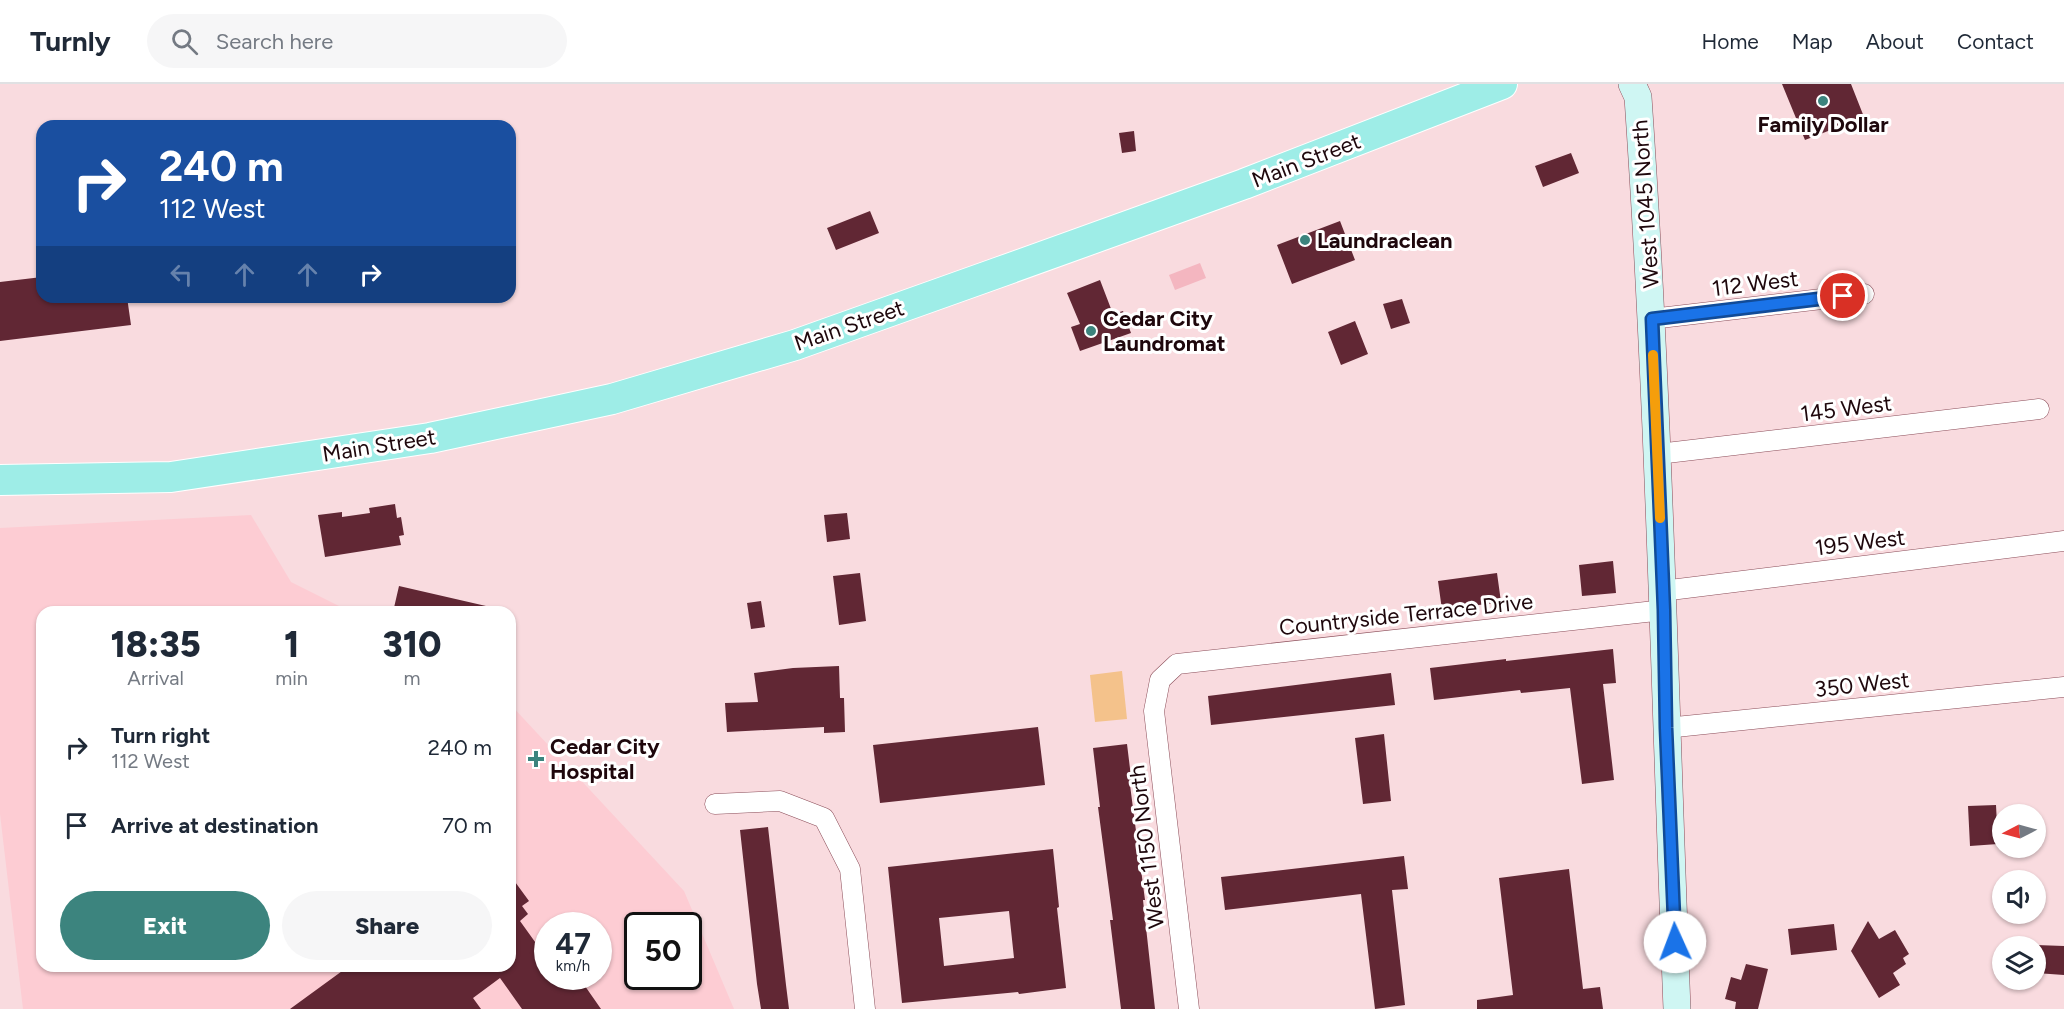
<!DOCTYPE html>
<html lang="en">
<head>
<meta charset="utf-8">
<style>
	body { margin:0; font-family:Figtree,sans-serif; background:#f6f6f7; color:#1f2937; height:100vh; display:flex; flex-direction:column; font-size:22px; white-space:nowrap }
	* { box-sizing:border-box; margin:0 }
	p { font-size:20px; color:#747a83 }
	.icon { flex:none; width:33px; height:33px; fill:none; stroke:currentColor; stroke-width:2; stroke-linecap:round; stroke-linejoin:round }
	.map { position:relative; flex:1; overflow:hidden }
	.details { position:absolute; left:36px; top:522px; width:480px; height:366px; display:flex; flex-direction:column; background:#fff; border-radius:18px; box-shadow:0 2px 4px #0004 }
	.details>* { flex:none }
	.top-card { position:absolute; left:36px; top:36px; width:480px; height:183px; border-radius:18px; box-shadow:0 2px 4px #0004; background:#1a4fa0; color:#fff; overflow:hidden }
	.needle { width:39px; rotate:264deg }
	.controls { position:absolute; left:1992px; top:720px; display:grid; gap:12px }
	.controls a { display:grid; place-items:center; width:54px; height:54px; border-radius:50%; background:#fff; box-shadow:0 2px 4px #0004; font-size:30px }
	.speed { position:absolute; left:534px; top:828px; display:flex; gap:12px; font-size:30px; font-weight:700; text-align:center }
	.speed>* { display:grid; place-content:center; width:78px; height:78px; border-radius:50%; background:#fff; box-shadow:0 2px 4px #0004; line-height:1 }
	.speed small { font-size:15px; font-weight:400 }
	.speed .limit { border:3px solid #111; border-radius:9px; background:#fff; color:#111 }
	.pin { position:absolute; display:grid; place-items:center; width:51px; height:51px; color:#fff; margin:-26px; border:3px solid #fff; border-radius:50%; box-shadow:0 2px 6px #0007 }
	.me { position:absolute; width:66px; margin:-33px; rotate:358deg; stroke-linejoin:round; filter:drop-shadow(0 0 4px #0008) }
	.turn { display:flex; align-items:center; gap:21px; height:126px; padding:0 24px; font-size:27px }
	.turn .icon { width:78px; height:78px; stroke-width:2.5 }
	.turn b { display:block; font-size:42px; line-height:51px }
	.lanes { display:flex; align-items:center; height:57px; padding:0 24px; background:#0003; justify-content:center; gap:30px; direction:ltr }
	.lanes .off { opacity:.35 }
	.eta { display:flex; justify-content:space-evenly; align-items:center; height:102px; text-align:center }
	.eta b { font-size:36px; font-weight:800; line-height:42px }
	.action { display:flex; gap:12px; margin-top:auto; padding:12px 24px }
	.action a { flex:1; height:69px; border-radius:36px; background:#3c847e; color:#fff; font-size:24px; font-weight:800; line-height:69px; text-align:center }
	.action a+a { background:#f6f6f7; color:#1f2937 }
	ul { padding:0; list-style:none }
	li { display:flex; align-items:center; gap:18px; height:78px; padding:0 24px }
	li div { flex:1 }
	li b { display:block; font-size:22px }
	li em { font-style:normal }
	header { display:flex; align-items:center; gap:36px; box-sizing:border-box; height:84px; padding:0 30px; background:#fff; border-bottom:2px solid #e0e1e3 }
	header strong { font-size:28px }
	nav { display:flex; gap:33px; margin-inline-start:auto; font-size:21px }
	.search { width:420px; height:54px; background:#f6f6f7; display:flex; align-items:center; gap:15px; box-sizing:border-box; padding:0 21px; border-radius:33px; color:#747a83; font-size:22px }
	.map>svg:first-child { display:block }
	.built { fill:#fdccd3; fill-rule:evenodd }
	.green { fill:#f4c28b }
	.water { fill:#f4b6c0 }
	.building { fill:#612734; fill-rule:evenodd }
	.lines { fill:none; stroke-linecap:round; stroke-linejoin:round }
	.street-casing { stroke:#8b4d59; stroke-width:21 }
	.secondary-casing { stroke:#8b4d59; stroke-width:28 }
	.primary-casing { stroke:#fff; stroke-width:32 }
	.street { stroke:#fff; stroke-width:20 }
	.secondary { stroke:#cff6f3; stroke-width:27 }
	.primary { stroke:#9eede7; stroke-width:30 }
	.route-casing { stroke:#114b97; stroke-width:15 }
	.route { stroke:#1a73e8; stroke-width:10 }
	.slow { stroke:#f59e0b; stroke-width:10 }
	.poi-dot { fill:#3c847e; stroke:#fff; stroke-width:2 }
	.labels { text-anchor:middle; stroke-width:6; stroke-linejoin:round; paint-order:stroke }
	.poi-label { font-size:22px; font-weight:bold; fill:#1e070c; stroke:#fff; text-anchor:start }
	.street-label { font-size:22px; fill:#1e070c; stroke:#fff }
</style>
</head>
<body>
<header>
<strong>Turnly</strong>
<div class="search"><svg class="icon" aria-label="search" viewBox="0 0 24 24"><circle cx="10" cy="10" r="6"/><path d="M15 15l6 6"/></svg>Search here</div>
<nav><a>Home</a><a>Map</a><a>About</a><a>Contact</a></nav>
</header>
<div class="map">
<svg width="2064" height="925" viewBox="0 0 2064 925">
	<rect width="100%" height="100%" fill="#f9dbdf"/>
	<!-- built -->
	<path class="built" d="M251,431L291,498L351,528H42V882H510V620L684,807L734,925H23L0,730V444ZM548,842H598V892H548ZM638,842H688V892H638Z"/>
	<!-- green -->
	<path class="green" d="M1122,587L1127,635L1095,638L1090,591Z"/>
	<!-- water -->
	<path class="water" d="M1200,179L1206,194L1175,206L1169,191Z"/>
	<!-- building -->
	<path class="building" d="M1782,0H1851L1864,33L1805,56Z
		M1134,47L1136,67L1122,69L1119,49Z
		M1571,69L1579,89L1543,103L1535,82Z
		M870,127L879,149L836,166L827,144Z
		M1340,137L1355,176L1292,200L1277,161Z
		M42,193V213H127L131,241L0,257V198Z
		M1100,196L1113,230L1123,227L1131,249L1080,267L1071,243L1080,240L1067,209Z
		M1402,215L1410,239L1391,245L1383,220Z
		M1355,237L1368,270L1341,281L1328,248Z
		M395,420L397,434L401,433L404,451L399,452L401,461L325,473L318,431L342,428V433L370,429L369,424Z
		M847,429L850,455L827,458L824,431Z
		M1613,477L1616,509L1582,512L1579,481Z
		M860,489L866,537L839,541L833,492Z
		M1497,489L1501,518L1442,526L1438,497Z
		M399,502L486,522L485,528H393Z
		M761,517L765,543L751,545L747,519Z
		M1613,565L1616,599L1603,600L1614,696L1582,700L1570,604L1521,609L1520,606L1434,616L1430,584L1506,575V577Z
		M839,582L840,614H844L845,648L824,649V643L727,648L725,619L758,618L754,589L793,584Z
		M1391,589L1395,621L1211,641L1208,612Z
		M1038,643L1045,701L880,719L873,661Z
		M1384,650L1391,717L1363,720L1355,654Z
		M1127,660L1132,701H1130L1145,816H1143L1155,925H1121L1110,836H1113L1098,723H1100L1093,664Z
		M1996,721L1998,760L1970,762L1968,722Z
		M768,743L786,901L789,925H761L757,900L740,746Z
		M1053,765L1059,823L1057,824L1066,904L1019,910L1018,908L902,919L888,783ZM1009,827L1014,874L944,882L939,834Z
		M1404,772L1408,805L1392,806L1405,921L1375,925L1361,810L1225,826L1221,793Z
		M1569,785L1583,905L1600,903L1603,925H1477V916L1513,911L1499,794Z
		M510,791L529,817L522,822L528,830L520,837L548,876V892H578L601,925H522L500,894L473,914L481,925H290L349,882H510Z
		M1868,837L1879,855L1895,846L1909,870L1903,874L1906,880L1893,889L1900,901L1879,914L1851,867Z
		M1834,840L1837,866L1791,871L1788,845Z
		M2036,861L2064,862V891L2036,889Z
		M1746,880L1768,885L1758,925H1735L1736,918L1725,915L1731,893L1741,896Z"/>
	<g class="lines">
		<!-- street casing -->
		<g class="street-casing">
			<path id="street" d="M1651,235L1864,210
				M1658,370L2039,325
				M1662,507L2064,457
				M1666,644L2064,603
				M715,720L780,717L824,734L850,785L865,925
				M1189,925L1154,627L1160,596L1177,580L1664,526"/>
		</g>
		<!-- secondary casing -->
		<g class="secondary-casing">
			<path id="secondary" d="M1632,0L1638,13C1659,317 1665,621 1677,925"/>
		</g>
		<!-- primary casing -->
		<g class="primary-casing">
			<path id="primary" d="M0,396L171,393L430,354L612,315L795,261L997,189L1244,100L1502,0"/>
		</g>
		<!-- street -->
		<use href="#street" class="street"/>
		<!-- secondary -->
		<use href="#secondary" class="secondary"/>
		<!-- primary -->
		<use href="#primary" class="primary"/>
	</g>
	<g class="lines">
		<!-- route casing -->
		<g class="route-casing">
			<path id="route" d="M1675,858L1666,644L1664,526L1652,235L1843,212"/>
		</g>
		<!-- route -->
		<use href="#route" class="route"/>
		<!-- slow -->
		<path class="slow" d="M1653,271L1660,434"/>
	</g>
	<!-- markers -->
	<g class="poi-dot">
		<circle cx="1823" cy="17" r="6"/>
		<circle cx="1305" cy="156" r="6"/>
		<circle cx="1091" cy="247" r="6"/>
		<path d="M533 666h6v6h6v6h-6v6h-6v-6h-6v-6h6z"/>
	</g>
	<g class="labels">
		<!-- poi labels -->
		<g class="poi-label">
			<text x="1823" y="48" text-anchor="middle">Family Dollar</text>
			<text x="1317" y="164">Laundraclean</text>
			<text x="1103" y="242">Cedar City<tspan x="1103" dy="25">Laundromat</tspan></text>
			<text x="550" y="670">Cedar City<tspan x="550" dy="25">Hospital</tspan></text>
		</g>
		<!-- street labels -->
		<g class="street-label">
			<text transform="translate(1306 76) rotate(-21)" y="8">Main Street</text>
			<text transform="translate(1645 120) rotate(-94)" y="8">West 1045 North</text>
			<text transform="translate(1755 199) rotate(-7)" y="8">112 West</text>
			<text transform="translate(849 241) rotate(-19)" y="8">Main Street</text>
			<text transform="translate(1846 324) rotate(-7)" y="8">145 West</text>
			<text transform="translate(379 361) rotate(-9)" y="8">Main Street</text>
			<text transform="translate(1860 458) rotate(-7)" y="8">195 West</text>
			<text transform="translate(1406 530) rotate(-6)" y="8">Countryside Terrace Drive</text>
			<text transform="translate(1862 600) rotate(-6)" y="8">350 West</text>
			<text transform="translate(1146 763) rotate(-97)" y="8">West 1150 North</text>
		</g>
	</g>
</svg>
<div class="controls">
<a><svg class="needle" viewBox="-14 -14 28 28"><path d="M0-13l5 13h-10z" fill="#e53935"/><path d="M0 13l5-13h-10z" fill="#747a83"/></svg></a>
<a><svg class="icon" aria-label="sound" viewBox="0 0 24 24"><path d="M4 9h4l5-4v14l-5-4H4zM17 9q2 3 0 6"/></svg></a>
<a><svg class="icon" aria-label="layers" viewBox="0 0 24 24"><path d="M12 4l9 5-9 5-9-5zM3 14l9 5 9-5"/></svg></a>
</div>
<div class="speed"><div>47<small>km/h</small></div><div class="limit">50</div></div>
<div class="pin" style="left:1843px;top:212px;background:#d93025"><svg class="icon" aria-label="arrive" viewBox="0 0 24 24"><path d="M6 21V4h12l-3 4 3 4H6"/></svg></div>
<svg class="me" style="left:1675px;top:858px" viewBox="-20 -20 40 40"><circle r="19" fill="#fff"/><path d="M0-13L10 11 0 6-10 11z" fill="#1a73e8"/></svg>
<div class="top-card">
<div class="turn"><svg class="icon" aria-label="right" viewBox="0 0 24 24"><path d="M7 20v-9h11M14 6l5 5-5 5"/></svg><div><b>240 m</b>112 West</div></div>
<div class="lanes"><svg class="icon off" aria-label="left" viewBox="0 0 24 24"><path d="M17 20v-9H6M10 6l-5 5 5 5"/></svg><svg class="icon off" aria-label="ahead" viewBox="0 0 24 24"><path d="M12 20V5M6 11l6-6 6 6"/></svg><svg class="icon off" aria-label="ahead" viewBox="0 0 24 24"><path d="M12 20V5M6 11l6-6 6 6"/></svg><svg class="icon" aria-label="right" viewBox="0 0 24 24"><path d="M7 20v-9h11M14 6l5 5-5 5"/></svg></div>
</div>
<section class="details">
<div class="eta">
<div><b>18:35</b><p>Arrival</p></div>
<div><b>1</b><p>min</p></div>
<div><b>310</b><p>m</p></div>
</div>
<ul>
<li><svg class="icon" aria-label="right" viewBox="0 0 24 24"><path d="M7 20v-9h11M14 6l5 5-5 5"/></svg><div><b>Turn right</b><p>112 West</p></div><em>240 m</em></li>
<li><svg class="icon" aria-label="arrive" viewBox="0 0 24 24"><path d="M6 21V4h12l-3 4 3 4H6"/></svg><div><b>Arrive at destination</b></div><em>70 m</em></li>
</ul>
<div class="action"><a>Exit</a><a>Share</a></div>
</section>
</div>
</body>
</html>
